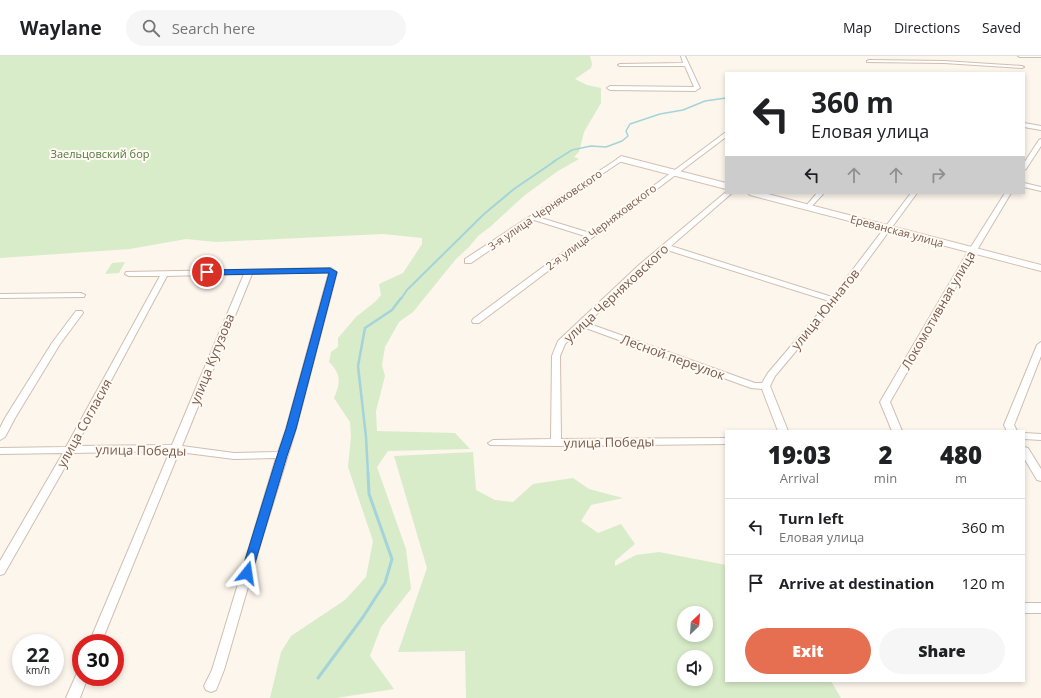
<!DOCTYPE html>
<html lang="en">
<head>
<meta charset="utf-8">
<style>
	body { margin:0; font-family:"Open Sans",sans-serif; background:#f6f6f6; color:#202124; height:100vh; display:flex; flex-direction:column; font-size:15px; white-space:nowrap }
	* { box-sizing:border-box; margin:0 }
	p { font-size:13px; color:#757577 }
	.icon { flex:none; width:22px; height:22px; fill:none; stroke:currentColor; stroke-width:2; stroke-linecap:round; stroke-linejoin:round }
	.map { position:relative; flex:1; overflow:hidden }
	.side { position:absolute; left:725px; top:374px; width:300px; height:252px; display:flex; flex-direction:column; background:#fff; border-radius:0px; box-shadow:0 2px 6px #0003 }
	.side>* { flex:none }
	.guide { position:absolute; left:725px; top:16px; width:300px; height:122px; border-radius:0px; box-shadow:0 2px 6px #0003; background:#fff; color:#202124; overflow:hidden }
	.needle { width:26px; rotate:25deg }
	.tools { position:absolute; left:677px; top:550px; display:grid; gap:8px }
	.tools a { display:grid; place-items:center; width:36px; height:36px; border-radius:50%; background:#fff; box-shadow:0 2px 6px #0003; font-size:20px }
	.speed { position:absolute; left:12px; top:578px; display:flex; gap:8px; font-size:20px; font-weight:700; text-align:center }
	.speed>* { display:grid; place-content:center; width:52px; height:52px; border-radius:50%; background:#fff; box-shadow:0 2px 6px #0003; line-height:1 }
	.speed small { font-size:10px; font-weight:400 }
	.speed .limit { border:6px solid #d22; background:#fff; color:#111 }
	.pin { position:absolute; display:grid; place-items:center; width:34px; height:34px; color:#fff; margin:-17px; border:2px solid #fff; border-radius:50%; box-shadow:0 1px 4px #0007 }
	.me { position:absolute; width:44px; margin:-22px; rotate:15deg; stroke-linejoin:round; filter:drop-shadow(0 0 3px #0008) }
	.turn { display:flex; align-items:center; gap:14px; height:84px; padding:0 20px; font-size:18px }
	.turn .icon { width:52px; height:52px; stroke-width:2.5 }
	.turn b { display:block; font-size:28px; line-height:34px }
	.lanes { display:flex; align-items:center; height:38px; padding:0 20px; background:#0003; justify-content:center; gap:20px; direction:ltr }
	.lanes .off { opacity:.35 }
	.eta { display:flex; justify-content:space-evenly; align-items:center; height:68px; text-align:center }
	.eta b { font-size:24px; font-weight:800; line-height:28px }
	.cta { display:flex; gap:8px; margin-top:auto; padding:8px 20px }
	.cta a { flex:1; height:46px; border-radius:24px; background:#e76f51; color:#fff; font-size:16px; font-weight:800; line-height:46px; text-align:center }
	.cta a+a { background:#f6f6f6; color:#202124 }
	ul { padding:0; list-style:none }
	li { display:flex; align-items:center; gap:12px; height:56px; padding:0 20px; border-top:1px solid #e0e0e0 }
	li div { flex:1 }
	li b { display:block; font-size:15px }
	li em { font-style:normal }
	header { display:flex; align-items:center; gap:24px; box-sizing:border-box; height:56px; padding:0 20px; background:#fff; border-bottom:1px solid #e0e0e0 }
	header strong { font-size:19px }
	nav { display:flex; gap:22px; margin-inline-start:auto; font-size:14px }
	.search { width:280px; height:36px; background:#f6f6f6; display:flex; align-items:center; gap:10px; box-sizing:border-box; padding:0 14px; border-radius:22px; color:#757577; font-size:15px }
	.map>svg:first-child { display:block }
	.green { fill:#d8ecc9; fill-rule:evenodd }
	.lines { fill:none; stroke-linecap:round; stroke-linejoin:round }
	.stream-far3 { stroke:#a5d3da; stroke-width:1.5 }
	.stream-far2 { stroke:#a5d3da; stroke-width:2 }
	.stream-far1 { stroke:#a5d3da; stroke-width:2.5 }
	.stream { stroke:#a5d3da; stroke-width:3 }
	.street-casing { stroke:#d1beb0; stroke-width:2 }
	.secondary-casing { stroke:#d6c0b0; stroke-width:2 }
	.street { fill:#fff; fill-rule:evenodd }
	.secondary { fill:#fff; fill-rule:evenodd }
	.route { fill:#1a73e8; stroke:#114b97 }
	.labels { text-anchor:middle; stroke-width:4; stroke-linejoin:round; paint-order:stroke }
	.far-park-label { font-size:11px; fill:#537a41; stroke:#fffaf3 }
	.far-street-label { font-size:11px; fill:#7a5c4d; stroke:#fffaf3 }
	.street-label { font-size:13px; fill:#7a5c4d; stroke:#fffaf3 }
</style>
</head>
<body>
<header>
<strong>Waylane</strong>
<div class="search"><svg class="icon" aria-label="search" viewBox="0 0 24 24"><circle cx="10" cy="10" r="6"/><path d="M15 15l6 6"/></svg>Search here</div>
<nav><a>Map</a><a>Directions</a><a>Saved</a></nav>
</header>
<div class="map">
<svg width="1041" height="642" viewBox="0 0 1041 642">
	<rect width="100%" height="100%" fill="#fdf6ec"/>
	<!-- green -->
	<path class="green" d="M0,0H590L592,8L591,12L575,23L587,29L601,32V47L584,76L579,96L574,101L579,103L558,115L525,139L490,171L478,180L469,191L456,203L413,256L399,266L385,291L382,309L385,320L376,355L377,375L455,377L470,393L388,395L377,411L406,493L411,533L381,571L370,600L394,633L336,642H270L281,596L291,580L345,544L366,521L373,485L348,411L351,381L350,366L334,342C341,326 341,318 329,306L331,296L338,291V282L356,261L376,245L381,239L379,228L403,217L422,188V182L383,178L216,186L186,183L130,193L0,202Z
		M125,206L119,217L105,218L112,207Z
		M473,396L476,434L495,444L513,446L533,428L573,422L589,433L623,442L591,449L581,465L598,477L621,468L635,488L615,505V510L636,499L659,496L726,509V625H831L841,642H466L465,595L398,596L427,512L394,400ZM684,557H706V579H684ZM684,601H706V623H684Z"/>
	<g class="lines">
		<!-- stream-far3 -->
		<path class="stream-far3" d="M553,106L572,94L591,90L606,91L622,85L628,80L626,75L630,68L660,58L683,54L705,45L726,42"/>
		<!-- stream-far2 -->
		<path class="stream-far2" d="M401,243L407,234L484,158L514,133L555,105"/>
		<!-- stream-far1 -->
		<path class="stream-far1" d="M368,418L366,381L358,310L365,272L392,254L401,242"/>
		<!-- stream -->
		<path class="stream" d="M318,622L363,561L385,527L392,503L369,438L368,417"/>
		<!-- street casing -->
		<g class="street-casing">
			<path id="street" d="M681,0H685L700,32L695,35L610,34L607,32L610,30L694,31L685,10H620L618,9L620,8L683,7Z
				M1018,0H1041V1H1020Z
				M869,4L944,5L1022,10L1024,11L1022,12L944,7L867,6V5Z
				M1024,67L1041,70V74L1024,71Z
				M726,76V81L479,267H473L472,265L473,263L585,180L534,164L471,207H465V203L619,102H623V104L538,161L590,177Z
				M1041,83V90L1026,113L1024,114V107L1039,84Z
				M1024,127L1041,131V135L1024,131Z
				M726,136L732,137L671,190L832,241L911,137H917L837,246L775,320L770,330L788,375H778L762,333L751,332L583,271L565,288L560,300L561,383L726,382V388L556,390L490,389L488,387L493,384L551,383L552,300L558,285L639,209ZM667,194L829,245L768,317L762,327H755L587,267Z
				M817,137H824L810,152H806V150Z
				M1005,137H1011L977,194L890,346L902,375H892L880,346L969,194Z
				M331,212L337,216L296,373L259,493L224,614L216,634L211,636L206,634L204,630L212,614L276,402L234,403L179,396L101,587H89L170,395L73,397L4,518L0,519V505L63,397L0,398V392L66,391L160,220H129L125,218L126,216ZM329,216L286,373L278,396L234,397L182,390L252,218ZM244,218L172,389L76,390L167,220Z
				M81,237L85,239L84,241L0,242V238Z
				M76,255H82L83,257L60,288L15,362L5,381L0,384V372L5,362L52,287Z
				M1041,286V300L1014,369L1017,375H1007L1004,369L1037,289Z
				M1024,377L1041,378V384L1024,383Z
				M1024,391L1028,392L1041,413V425L1037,424L1024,402Z
				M1024,547H1041V557H1024Z
				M81,616V621H88L80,642H66L77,617Z"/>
		</g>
		<!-- secondary casing -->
		<g class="secondary-casing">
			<path id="secondary" d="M621,100L726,127V133L618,105L617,103Z
				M748,137H764L1041,209V215L750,139Z"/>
		</g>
		<!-- street -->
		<use href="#street" class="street"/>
		<!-- secondary -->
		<use href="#secondary" class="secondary"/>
	</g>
	<!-- route -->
	<path class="route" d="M330,212L337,216L296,373L287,400L252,517L251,520L247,522L242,520L241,517L277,400L286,373L329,217L207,219L203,216L207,214Z"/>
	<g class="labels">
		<!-- far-park labels -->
		<g class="far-park-label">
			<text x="100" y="102">Заельцовский бор</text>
		</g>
		<!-- far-street labels -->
		<g class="far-street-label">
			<text transform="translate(545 154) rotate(-34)" y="4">3-я улица Черняховского</text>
			<text transform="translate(601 171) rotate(-37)" y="4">2-я улица Черняховского</text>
			<text transform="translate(897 175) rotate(15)" y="4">Ереванская улица</text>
		</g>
		<!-- street labels -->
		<g class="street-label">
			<text transform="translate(616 237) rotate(-43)" y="5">улица Черняховского</text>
			<text transform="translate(825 253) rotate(-51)" y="5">улица Юннатов</text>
			<text transform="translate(938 254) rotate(-60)" y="5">Локомотивная улица</text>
			<text transform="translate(673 301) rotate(20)" y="5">Лесной переулок</text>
			<text transform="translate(212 303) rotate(-68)" y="5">улица Кутузова</text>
			<text transform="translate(84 367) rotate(-61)" y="5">улица Согласия</text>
			<text transform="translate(609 386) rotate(-1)" y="5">улица Победы</text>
			<text transform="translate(141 394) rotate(1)" y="5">улица Победы</text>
		</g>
	</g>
</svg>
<div class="tools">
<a><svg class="needle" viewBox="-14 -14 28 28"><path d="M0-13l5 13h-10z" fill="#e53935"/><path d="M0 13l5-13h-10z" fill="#757577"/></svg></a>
<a><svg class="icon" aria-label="sound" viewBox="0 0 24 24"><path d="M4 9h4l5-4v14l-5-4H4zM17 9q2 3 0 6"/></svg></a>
</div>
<div class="speed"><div>22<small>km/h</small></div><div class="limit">30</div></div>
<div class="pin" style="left:207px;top:216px;background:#d93025"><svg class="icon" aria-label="arrive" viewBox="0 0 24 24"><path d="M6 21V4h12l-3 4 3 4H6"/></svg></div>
<svg class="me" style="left:247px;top:517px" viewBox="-20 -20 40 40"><path d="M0-17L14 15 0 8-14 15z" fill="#1a73e8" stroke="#fff" stroke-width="4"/></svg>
<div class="guide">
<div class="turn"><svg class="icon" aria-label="left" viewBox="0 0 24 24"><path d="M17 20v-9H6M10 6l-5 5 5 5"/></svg><div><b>360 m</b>Еловая улица</div></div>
<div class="lanes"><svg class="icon" aria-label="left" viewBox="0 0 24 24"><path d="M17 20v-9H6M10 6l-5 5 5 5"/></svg><svg class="icon off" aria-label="ahead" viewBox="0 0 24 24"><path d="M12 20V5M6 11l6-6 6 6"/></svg><svg class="icon off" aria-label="ahead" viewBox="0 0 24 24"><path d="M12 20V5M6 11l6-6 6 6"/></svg><svg class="icon off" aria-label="right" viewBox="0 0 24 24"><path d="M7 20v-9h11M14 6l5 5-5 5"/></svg></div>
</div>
<section class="side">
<div class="eta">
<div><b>19:03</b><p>Arrival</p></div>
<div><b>2</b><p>min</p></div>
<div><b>480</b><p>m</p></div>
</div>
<ul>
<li><svg class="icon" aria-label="left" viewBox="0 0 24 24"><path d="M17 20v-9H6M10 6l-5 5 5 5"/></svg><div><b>Turn left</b><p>Еловая улица</p></div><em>360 m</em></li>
<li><svg class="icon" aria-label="arrive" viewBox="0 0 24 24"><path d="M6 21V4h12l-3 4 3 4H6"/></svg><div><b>Arrive at destination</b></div><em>120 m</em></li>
</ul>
<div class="cta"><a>Exit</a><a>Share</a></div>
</section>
</div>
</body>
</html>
